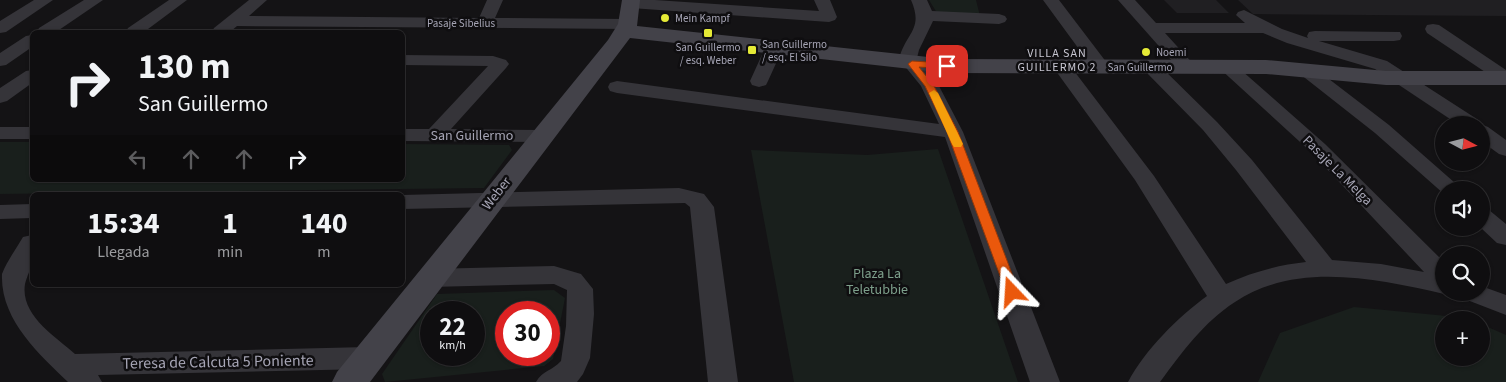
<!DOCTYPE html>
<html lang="es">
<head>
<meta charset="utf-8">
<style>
	body { margin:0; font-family:"Source Sans 3",sans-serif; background:#1d1c1e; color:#f1f3f6; height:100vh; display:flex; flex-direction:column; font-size:19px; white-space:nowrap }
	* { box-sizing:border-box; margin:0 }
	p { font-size:16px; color:#9b9c9f }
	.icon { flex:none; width:28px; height:28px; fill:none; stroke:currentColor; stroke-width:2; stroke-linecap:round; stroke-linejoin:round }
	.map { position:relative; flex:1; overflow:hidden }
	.details { position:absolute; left:30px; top:192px; width:375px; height:95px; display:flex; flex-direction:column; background:#0f0e10; border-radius:8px; box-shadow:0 1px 4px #0004,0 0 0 1px #2f2e30 }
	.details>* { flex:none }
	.banner { position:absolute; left:30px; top:30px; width:375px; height:152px; border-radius:8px; box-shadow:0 1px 4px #0004,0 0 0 1px #2f2e30; background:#0f0e10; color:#f1f3f6; overflow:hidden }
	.needle { width:32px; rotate:97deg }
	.fabs { position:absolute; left:1435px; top:116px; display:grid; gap:10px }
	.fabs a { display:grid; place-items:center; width:55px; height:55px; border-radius:50%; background:#0f0e10; box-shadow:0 1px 4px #0004,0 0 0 1px #2f2e30; font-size:25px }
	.speed { position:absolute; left:420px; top:301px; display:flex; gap:10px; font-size:25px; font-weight:700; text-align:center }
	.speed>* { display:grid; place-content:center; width:65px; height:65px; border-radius:50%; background:#0f0e10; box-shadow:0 1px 4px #0004,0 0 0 1px #2f2e30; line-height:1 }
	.speed small { font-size:12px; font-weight:400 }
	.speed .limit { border:8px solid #d22; background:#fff; color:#111 }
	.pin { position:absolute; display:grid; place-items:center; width:42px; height:42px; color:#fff; margin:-21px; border-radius:10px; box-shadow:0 2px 8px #0006 }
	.me { position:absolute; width:55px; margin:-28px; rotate:340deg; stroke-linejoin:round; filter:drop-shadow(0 0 4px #0008) }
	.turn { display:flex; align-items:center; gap:18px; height:105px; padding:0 25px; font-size:22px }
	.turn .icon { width:65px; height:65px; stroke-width:2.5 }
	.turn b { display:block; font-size:35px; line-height:42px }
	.lanes { display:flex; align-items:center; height:48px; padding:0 25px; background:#0003; justify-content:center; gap:25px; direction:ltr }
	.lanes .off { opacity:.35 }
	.eta { display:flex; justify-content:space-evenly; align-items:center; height:85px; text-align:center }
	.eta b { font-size:30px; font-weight:700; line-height:35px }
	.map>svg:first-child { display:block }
	.built { fill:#201f22 }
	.green { fill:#191f1c; fill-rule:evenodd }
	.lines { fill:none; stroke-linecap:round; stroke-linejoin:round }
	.street { fill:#353439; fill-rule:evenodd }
	.secondary { fill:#434249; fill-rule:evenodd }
	.route { fill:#ea580c; stroke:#983908 }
	.slow { fill:#f59e0b }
	.poi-dot { fill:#e5ea36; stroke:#0f0e10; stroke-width:2 }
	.labels { text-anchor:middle; stroke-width:5; stroke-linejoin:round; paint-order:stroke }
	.far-poi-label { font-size:11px; fill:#a6a5b5; stroke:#0f0e10; text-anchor:start }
	.far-street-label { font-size:11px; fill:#a6a5b5; stroke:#0f0e10 }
	.far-neighbourhood-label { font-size:12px; letter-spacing:1px; fill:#c7c6d1; stroke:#0f0e10 }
	.street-label { font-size:14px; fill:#a6a5b5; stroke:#0f0e10 }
	.park-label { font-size:14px; fill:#7d9f8b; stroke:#0f0e10 }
	.near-street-label { font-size:16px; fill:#a6a5b5; stroke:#0f0e10 }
</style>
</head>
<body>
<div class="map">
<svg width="1506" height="382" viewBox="0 0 1506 382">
	<rect width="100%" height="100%" fill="#141315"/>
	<!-- built -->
	<path class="built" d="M1164,0H1216L1229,13H1177Z
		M1238,0H1506V16L1253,14Z"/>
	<!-- green -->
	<path class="green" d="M929,0H976L980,16L937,13Z
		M0,142H32V180H402L403,144L509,145L512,150L484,188L0,194Z
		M938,149L1018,382H794L751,150L867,155Z
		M554,290L565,298L553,359L544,366L385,382L382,374L437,294ZM474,312V355H431V312ZM506,312H549V355H506Z
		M1354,307L1467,318L1472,320H1444V358H1481V324L1506,335V382H1258L1280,333Z"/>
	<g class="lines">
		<!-- street -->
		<path class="street" d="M34,0H53L6,32L0,33V21Z
			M84,0H103L56,32H37L39,28Z
			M169,0H187L144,32H126L128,28Z
			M249,0H267L249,16L479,18L487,0H503L495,18L628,19L634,21L636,24L634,27L628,29L237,26L230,32H212L214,28Z
			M625,0H655L819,11L814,0H830L837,17L835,20L829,22L631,8L625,6L623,3Z
			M911,0H927L932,11L999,14L1005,16L1007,19L1005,22L999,24L933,21L919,50L917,58L939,86L963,132L1060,382H1030L945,137L617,93L610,91L608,87L610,83L617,81L939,124L921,86L899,59C906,32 924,30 911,0Z
			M1043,0H1059L1110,67L1107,71L1101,72L1095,71Z
			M1118,0H1135L1156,23H1245L1236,15L1238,12L1244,10L1282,29L1308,38L1307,36L1309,32L1315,31L1400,32L1402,36L1400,40L1394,41H1319L1387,61L1480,121L1483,125L1488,127L1506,140V156L1499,154L1481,141V125H1459L1375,69L1287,43L1263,33H1165L1196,67L1193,71L1187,72L1181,71Z
			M1433,24L1439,25L1506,70V84L1500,82L1427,33L1425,29L1427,25Z
			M32,35V47L6,65L0,66V53L26,36Z
			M774,43L780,44L783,48L768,81L766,85L759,87L752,85L750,81L765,48L768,44Z
			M402,55L493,56L506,60L509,64L506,68L451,129L542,130L549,132L552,136L549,140L542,142L402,141V129H429L488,66L402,65Z
			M1062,62L1068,63L1154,176L1226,284C1252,272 1278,265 1306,262L1236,170L1203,130L1145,71L1142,67L1145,63L1151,62L1157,63L1217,122L1252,160L1332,260L1381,264L1424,272L1311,152L1218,67L1221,63L1227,62L1233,63L1325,144L1444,262V292H1449L1444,294C1378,279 1296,261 1235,302C1204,322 1182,352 1160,382H1128C1145,350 1178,317 1207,296L1135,180L1053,67L1056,63Z
			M1306,65L1312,66L1389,125L1463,190H1444V194L1375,133L1300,74L1297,70L1300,66Z
			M32,70V83L7,101L0,103V88L26,71Z
			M0,127H32V139H0Z
			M679,188L704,194L714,207L738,382H708L690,207L685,203L402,209V195Z
			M32,204V218L0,219V205Z
			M1481,208L1489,210L1506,224V245L1497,243L1481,228Z
			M32,235C33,243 34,254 32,262C31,269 27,276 25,284C20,315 55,336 75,354L367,347L377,350L381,358L377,366L367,369L98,375L102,382H68C40,355 0,320 2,274C7,261 16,249 23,237Z
			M554,266L581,274L593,289L594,314L590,358L583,374L577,382H536C543,370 552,371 561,361L566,326L567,290L554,284L430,287L421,284L417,278L421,272L430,269Z
			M1481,286L1506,295V315L1462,298L1458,292H1481Z"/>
		<!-- secondary -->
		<path class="secondary" d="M622,0H640L637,26L947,59L1266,60L1386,71H1506V85H1386L1266,74L947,73L630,38L370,382H332L337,372L608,40L618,24Z"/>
	</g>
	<!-- route -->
	<path class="route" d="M912,61L947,63L951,66L947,69L919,67L934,86L958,132L1019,292L1017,295H1007L1006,292L947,132L925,86L908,64Z"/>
	<!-- slow -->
	<path class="slow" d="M934,90L938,93L963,144L961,147H954L952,144L929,93Z"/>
	<!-- markers -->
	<g class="poi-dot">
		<circle cx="665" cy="18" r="5"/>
		<rect x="703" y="28" width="10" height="10" rx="2.5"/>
		<rect x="747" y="45" width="10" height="10" rx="2.5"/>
		<circle cx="1146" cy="52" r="5"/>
	</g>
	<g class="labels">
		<!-- far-poi labels -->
		<g class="far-poi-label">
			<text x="675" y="22">Mein Kampf</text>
			<text x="762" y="48">San Guillermo<tspan x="762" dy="13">/ esq. El Silo</tspan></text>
			<text x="708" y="51" text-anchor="middle">San Guillermo<tspan x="708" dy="13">/ esq. Weber</tspan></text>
			<text x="1156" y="56">Noemi</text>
		</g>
		<!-- far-street labels -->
		<g class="far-street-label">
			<text x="461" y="27">Pasaje Sibelius</text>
			<text x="1140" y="71">San Guillermo</text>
		</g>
		<!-- far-neighbourhood labels -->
		<g class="far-neighbourhood-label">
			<text x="1057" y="57">VILLA SAN<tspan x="1057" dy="14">GUILLERMO 2</tspan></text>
		</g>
		<!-- street labels -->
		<g class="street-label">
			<text x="472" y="140">San Guillermo</text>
			<text transform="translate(1338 170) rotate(45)" y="5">Pasaje La Melga</text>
			<text transform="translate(496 193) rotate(-52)" y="5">Weber</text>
		</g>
		<!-- park labels -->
		<g class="park-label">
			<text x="877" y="278">Plaza La<tspan x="877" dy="16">Teletubbie</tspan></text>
		</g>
		<!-- near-street labels -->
		<g class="near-street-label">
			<text transform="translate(218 361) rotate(-1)" y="6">Teresa de Calcuta 5 Poniente</text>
		</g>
	</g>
</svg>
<div class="fabs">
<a><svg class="needle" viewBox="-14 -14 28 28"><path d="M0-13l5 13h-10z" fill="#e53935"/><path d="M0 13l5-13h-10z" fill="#9b9c9f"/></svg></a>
<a><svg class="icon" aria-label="sound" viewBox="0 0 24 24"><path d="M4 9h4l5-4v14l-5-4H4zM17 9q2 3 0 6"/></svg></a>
<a><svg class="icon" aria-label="search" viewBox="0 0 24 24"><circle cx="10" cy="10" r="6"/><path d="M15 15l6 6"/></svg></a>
<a>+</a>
</div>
<div class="speed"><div>22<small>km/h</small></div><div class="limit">30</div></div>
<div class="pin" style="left:947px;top:66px;background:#d93025"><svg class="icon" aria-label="arrive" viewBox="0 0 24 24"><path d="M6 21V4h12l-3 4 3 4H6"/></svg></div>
<svg class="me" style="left:1012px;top:292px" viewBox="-20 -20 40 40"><path d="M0-17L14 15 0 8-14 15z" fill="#ea580c" stroke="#fff" stroke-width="4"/></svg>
<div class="banner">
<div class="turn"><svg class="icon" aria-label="right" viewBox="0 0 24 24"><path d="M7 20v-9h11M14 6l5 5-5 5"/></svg><div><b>130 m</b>San Guillermo</div></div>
<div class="lanes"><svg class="icon off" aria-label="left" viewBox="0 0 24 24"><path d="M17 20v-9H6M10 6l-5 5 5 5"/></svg><svg class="icon off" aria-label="ahead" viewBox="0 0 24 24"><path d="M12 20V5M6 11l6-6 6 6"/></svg><svg class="icon off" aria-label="ahead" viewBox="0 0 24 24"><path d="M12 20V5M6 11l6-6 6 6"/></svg><svg class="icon" aria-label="right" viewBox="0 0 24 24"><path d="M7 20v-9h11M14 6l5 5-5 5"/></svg></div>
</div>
<section class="details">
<div class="eta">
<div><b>15:34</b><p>Llegada</p></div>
<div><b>1</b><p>min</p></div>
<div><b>140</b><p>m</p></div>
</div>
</section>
</div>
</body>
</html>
